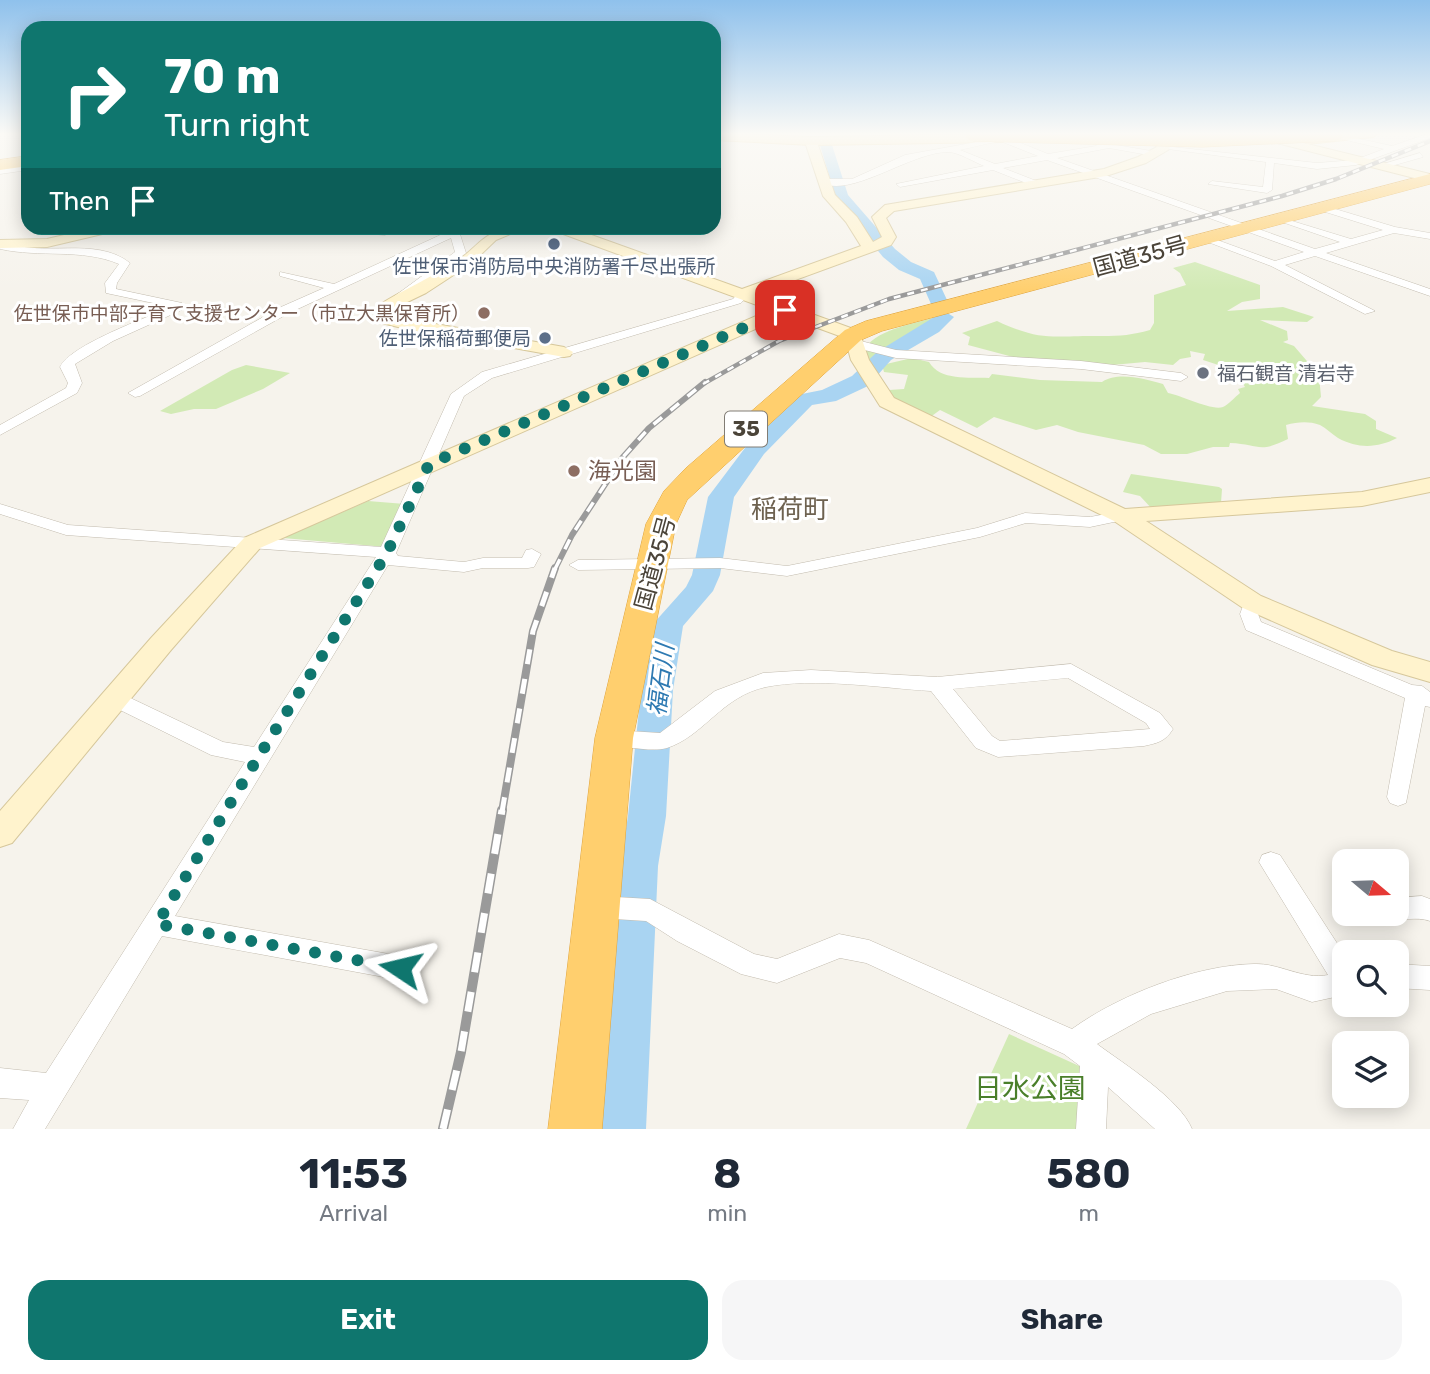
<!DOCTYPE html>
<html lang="en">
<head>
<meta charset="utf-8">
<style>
	body { margin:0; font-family:Rubik,"Noto Sans JP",sans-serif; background:#f6f6f7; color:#1f2937; height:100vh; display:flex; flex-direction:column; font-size:26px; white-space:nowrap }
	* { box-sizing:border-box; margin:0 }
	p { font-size:23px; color:#747a83 }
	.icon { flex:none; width:38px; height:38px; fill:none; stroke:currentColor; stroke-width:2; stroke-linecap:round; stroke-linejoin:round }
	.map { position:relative; height:1129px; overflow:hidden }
	.details { display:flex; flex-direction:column; background:#fff; flex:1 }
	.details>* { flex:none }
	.banner { position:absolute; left:21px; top:21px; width:700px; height:214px; border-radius:21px; box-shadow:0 4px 18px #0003; background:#0f766e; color:#fff; overflow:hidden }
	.needle { width:46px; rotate:109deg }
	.fabs { position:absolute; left:1332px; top:849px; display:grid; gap:14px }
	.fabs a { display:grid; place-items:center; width:77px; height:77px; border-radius:14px; background:#fff; box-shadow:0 4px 18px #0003; font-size:35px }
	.pin { position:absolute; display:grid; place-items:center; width:60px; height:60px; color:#fff; margin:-30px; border-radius:14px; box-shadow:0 4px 10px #0006 }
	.me { position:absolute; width:77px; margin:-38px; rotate:280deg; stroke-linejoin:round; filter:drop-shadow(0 0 5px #0008) }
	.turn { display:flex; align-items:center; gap:24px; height:147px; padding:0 28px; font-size:32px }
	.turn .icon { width:91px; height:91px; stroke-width:2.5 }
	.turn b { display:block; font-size:49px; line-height:60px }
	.then { display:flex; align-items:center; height:66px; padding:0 28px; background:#0003; gap:14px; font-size:26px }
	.eta { display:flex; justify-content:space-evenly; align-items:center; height:119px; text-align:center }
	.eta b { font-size:42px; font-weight:700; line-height:49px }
	.primary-button { display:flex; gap:14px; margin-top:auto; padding:14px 28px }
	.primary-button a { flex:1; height:80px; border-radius:21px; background:#0f766e; color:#fff; font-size:28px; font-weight:700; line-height:80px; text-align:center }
	.primary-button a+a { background:#f6f6f7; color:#1f2937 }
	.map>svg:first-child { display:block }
	.green { fill:#d2eab5 }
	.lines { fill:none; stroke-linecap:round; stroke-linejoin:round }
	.river { fill:#a9d4f2; fill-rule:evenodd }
	.street-casing { stroke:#c2bbae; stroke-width:1 }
	.secondary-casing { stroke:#d6c79b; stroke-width:2 }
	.primary-casing { stroke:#e6c16a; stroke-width:2 }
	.highway-casing { stroke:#e0a43c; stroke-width:1 }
	.street { fill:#fff; fill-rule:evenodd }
	.secondary { fill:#fff3cd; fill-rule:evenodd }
	.primary { fill:#ffe39c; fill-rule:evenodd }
	.highway { fill:#ffcf6e; fill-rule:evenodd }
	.rail-far3-casing { stroke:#9a9a9a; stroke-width:4.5 }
	.rail-far2-casing { stroke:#9a9a9a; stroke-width:6 }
	.rail-far1-casing { stroke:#9a9a9a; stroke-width:8 }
	.rail-casing { stroke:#9a9a9a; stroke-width:10 }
	.rail-far3 { stroke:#fff; stroke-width:2.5; stroke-dasharray:7; stroke-linecap:butt }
	.rail-far2 { stroke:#fff; stroke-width:3.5; stroke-dasharray:11; stroke-linecap:butt }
	.rail-far1 { stroke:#fff; stroke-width:5; stroke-dasharray:15; stroke-linecap:butt }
	.rail { stroke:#fff; stroke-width:7; stroke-dasharray:20; stroke-linecap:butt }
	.highway-bridge-casing { stroke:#e0a43c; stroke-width:17; stroke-linecap:butt }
	.highway-bridge { stroke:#ffcf6e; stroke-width:16 }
	.route { stroke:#0f766e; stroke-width:12; stroke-dasharray:0 21.6 }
	.service-dot { fill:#5c6f8a; stroke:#fff; stroke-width:2.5 }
	.education-dot { fill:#8d6e63; stroke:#fff; stroke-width:2.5 }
	.worship-dot { fill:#6b7280; stroke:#fff; stroke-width:2.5 }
	.labels { text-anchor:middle; stroke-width:6; stroke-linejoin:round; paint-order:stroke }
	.far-service-label { font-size:19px; fill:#4e5e75; stroke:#fff }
	.far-education-label { font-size:19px; fill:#785e54; stroke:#fff; text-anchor:end }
	.far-worship-label { font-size:19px; fill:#5b616d; stroke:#fff; text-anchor:start }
	.shield { fill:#fff; stroke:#817c74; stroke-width:2 }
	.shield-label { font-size:21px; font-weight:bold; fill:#4b4439 }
	.street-label { font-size:23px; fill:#4b4439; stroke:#fff }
	.education-label { font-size:23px; fill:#785e54; stroke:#fff; text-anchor:start }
	.water-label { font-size:24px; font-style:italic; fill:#2e7ab2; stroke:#fff }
	.quarter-label { font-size:26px; fill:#6e6250; stroke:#fff }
	.near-park-label { font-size:28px; fill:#4a7f2a; stroke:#fff }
</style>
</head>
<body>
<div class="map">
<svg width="1430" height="1129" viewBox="0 0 1430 1129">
	<rect width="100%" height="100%" fill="#f6f3ec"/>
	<!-- green -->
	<path class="green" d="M1195,262L1260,285V299L1242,302L1227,311L1283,307L1314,317L1307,322L1260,320L1287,331L1288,340L1283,342L1294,346L1319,375L1321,397L1312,406L1365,414L1376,421V429L1397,438C1378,448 1358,449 1338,438C1332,434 1326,428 1320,425C1308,421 1298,422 1286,425L1288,439C1258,454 1259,444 1230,443L1229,447H1213L1187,454H1161L1144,445L1078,432L1057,425L1036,430L994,417L977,428L940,410L929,418L891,401L889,390L904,389L908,375L884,372L882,365L912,358L929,362C940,381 969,377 989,378L992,374L1040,380L1102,382C1118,371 1145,379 1163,384L1168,393C1181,395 1211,411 1223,407C1228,405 1235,397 1240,393L1238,389L1245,387L1234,370L1203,360L1205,354L1190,351L1191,357L1180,359L1173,365L1145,362L1112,365L1013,357L968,345L970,337L962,333L997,321C1044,343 1054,335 1102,336C1121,336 1132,335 1150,330L1154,323V295L1186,285L1180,273L1173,268Z
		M940,316L943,318L872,360L869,359L865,348C879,328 918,323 940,316Z
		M246,365L290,373L263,389L216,409H194L171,414L160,411L232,370Z
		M1131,474L1219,487L1222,489L1221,503L1154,511L1140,496L1123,492Z
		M368,501L405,504L386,547L283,538Z
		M1009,1034L1088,1070L1082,1129H966Z"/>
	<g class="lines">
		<!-- river -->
		<path class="river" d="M826,141L832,145L848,195L895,249L911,262L934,272L947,300L945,304H931L920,279L899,270L883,257L836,199L820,145Z
			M944,311L954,317L939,332L891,360L868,386L836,401L812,405L764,454L734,497L720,575L713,591L683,626L673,690L666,816L658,866L646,1129H598L620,866L628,816L641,690L653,624L686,587L692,575L708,497L748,444L797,395L822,390L852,376L877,352Z"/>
		<!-- street casing -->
		<g class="street-casing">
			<path id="street" d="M989,133H996L1048,154L1096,146L1099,142L1157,152L1154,156L1109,148L1057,158L1315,249L1340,242L1279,221V217L1351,239L1383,230L1319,210L1317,208L1322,205L1395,227L1430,233V239L1394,233L1326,253L1430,289V296L1315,256L1285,265L1375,311L1365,314L1271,266L1200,239L1209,237L1275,261L1304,252L1047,160L1003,168L1039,182L1040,184L1036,187L993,170L900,187L896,184L984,166C974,162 960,153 949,152C912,151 849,200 821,182L825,179H852L905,155L993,139ZM1000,141L1038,156L995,164L960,150Z
				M1430,133V138L1356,165L1317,169L1274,163L1272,190L1267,193L1208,184L1212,181L1263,187L1266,162L1160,148L1164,146L1317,163L1355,160L1384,149L1342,139V135L1392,146Z
				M1420,153L1423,157L1381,169L1377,166Z
				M28,164V170L0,174V168Z
				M327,228H365L390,232L385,235L332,231Z
				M448,228H458L466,253L402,300L392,298L455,252L451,238L289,313L140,396L135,397L128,393L281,307L324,288L280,276V272L334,284L449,231Z
				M6,241C40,259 95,235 130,263L117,283L116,289L182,303L186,308L113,341L75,364L82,383L77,393L0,435V425L66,388L68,383L60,367C70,345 148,317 172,307L106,293L105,283L119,264C81,248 40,258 0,249L1,244Z
				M739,292L749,294L741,303L492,378L464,396L396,553L398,556L464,562L483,558H522L526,550L532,549L541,554L534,567L528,568H483L464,572L388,565L175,916L400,956L409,959L413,968L409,977L400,980L162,936L45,1129H13L29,1100L0,1098V1068L46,1073L245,762L211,755L108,704L105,699L108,694L115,692L122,694L223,742L254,747L376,557L66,535L0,514V504L68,525L381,547L451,394L482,372L733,299Z
				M853,339L896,350L1081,361L1181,373L1188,377L1181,381L1081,369L896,358L849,346L847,343Z
				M1122,511L1130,516L1128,519L1090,527L1026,523L980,537L787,576L720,568L578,570L569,565L578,560L720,558L787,566L977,528L1025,513L1090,517Z
				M1252,596L1261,602L1258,614L1261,622L1412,685L1422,686L1430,692V707L1425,706L1406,803L1398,806L1390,803L1387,797L1405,698L1246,630L1240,614L1246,598Z
				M1071,664L1160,713L1173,729C1165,742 1157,743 1144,746L998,757L976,748L931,691C882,688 813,677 766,687C722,696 704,736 667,748C652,752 630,747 614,746L606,744L603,738L606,732L614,730L660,733L715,691L763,673L811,670L937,677ZM1068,678L1146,723L1150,729L1000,741L992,736L953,689Z
				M1271,852L1280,855L1344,954V995L1312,1002L1276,989L1227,991L1151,1014L1097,1044C1124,1064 1180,1099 1192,1129H1155L1108,1087L1106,1129H1076L1080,1066L1064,1054L866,963L840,958L777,983L741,974L677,941L646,921L599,918L590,915L586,907L590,899L599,896L650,899L754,954L777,959L839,934L869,940L1072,1029C1119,995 1196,965 1254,964C1280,963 1302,980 1328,975L1259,862L1262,855Z
				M1422,896L1430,899V921C1416,916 1401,922 1387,917L1386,914H1396V898Z
				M1396,964L1430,966V990L1396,988Z"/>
		</g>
		<!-- secondary casing -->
		<g class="secondary-casing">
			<path id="secondary" d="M1152,133L1158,134L1170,148L1168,150L1146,163L1106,176L894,211L886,218L896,237L891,245L757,294L859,331L869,360L894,398L1125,509L1362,492L1430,478V492L1362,506L1146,521L1261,596L1392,651L1430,662V682L1372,665L1243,608L1114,521L880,406L851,360L845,338L785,316L260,548L171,650L12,843L0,847V811L151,638L244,538L770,310L555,231L553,228H572L742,289L861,246L846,222L823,196L804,139L806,137L816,139L835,195L857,217L873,242L882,237L872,217L885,205L1104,169L1138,157L1157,147L1148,136Z
				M1253,133H1263L1430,174V182L1253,137Z
				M94,228H117L115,231L47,247L0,248V240L47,239Z
				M506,228H525L496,240L472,263L426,293L399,306L392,314L408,319L564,347L573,352L570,356L564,357L406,329L382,323L376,314L379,305C406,288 435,276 461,258C480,244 481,236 506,228Z"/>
		</g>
		<!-- primary casing -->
		<g class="primary-casing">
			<path id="primary" d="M714,133L812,137L1003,134L1009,138L1003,142L812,145L714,140Z
				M1337,133H1379L1373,137L1307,144L1301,140L1307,136Z"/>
		</g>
		<!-- highway casing -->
		<g class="highway-casing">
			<path id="highway" d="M28,156V166L0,170V160Z
				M1430,174V184L882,331L861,340L687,500L676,524L633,738L602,1129H548L595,738L646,524L664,491L686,468L845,330L866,321Z"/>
		</g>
		<!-- street -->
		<use href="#street" class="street"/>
		<!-- secondary -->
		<use href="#secondary" class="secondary"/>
		<!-- primary -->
		<use href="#primary" class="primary"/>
		<!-- highway -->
		<use href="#highway" class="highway"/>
		<!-- rail-far3 casing -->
		<g class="rail-far3-casing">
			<path id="rail-far3" d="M703,384L779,341L889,299L1282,196L1336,179L1430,141"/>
		</g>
		<!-- rail-far2 casing -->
		<g class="rail-far2-casing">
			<path id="rail-far2" d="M555,569L572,535L623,457L649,428L705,382"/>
		</g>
		<!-- rail-far1 casing -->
		<g class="rail-far1-casing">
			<path id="rail-far1" d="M502,812L533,631L555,568"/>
		</g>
		<!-- rail casing -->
		<g class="rail-casing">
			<path id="rail" d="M443,1129L461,1052L502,810"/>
		</g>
		<!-- rail-far3 -->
		<use href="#rail-far3" class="rail-far3"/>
		<!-- rail-far2 -->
		<use href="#rail-far2" class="rail-far2"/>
		<!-- rail-far1 -->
		<use href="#rail-far1" class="rail-far1"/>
		<!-- rail -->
		<use href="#rail" class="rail"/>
		<!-- highway-bridge casing -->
		<g class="highway-bridge-casing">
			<path id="highway-bridge" d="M973,133L1202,139L1335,133"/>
		</g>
		<!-- highway-bridge -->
		<use href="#highway-bridge" class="highway-bridge"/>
	</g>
	<!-- sky -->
	<linearGradient id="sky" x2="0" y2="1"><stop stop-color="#8fc1ec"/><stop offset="0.46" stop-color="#fbfaf6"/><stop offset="1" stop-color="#fbfaf6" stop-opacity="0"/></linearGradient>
	<rect width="1430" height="291" fill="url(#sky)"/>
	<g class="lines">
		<!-- route -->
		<path class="route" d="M400,968L157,924L259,756L387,553L429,464L785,310"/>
	</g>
	<!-- markers -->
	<g class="service-dot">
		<circle cx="554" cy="244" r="7"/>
		<circle cx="545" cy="338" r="7"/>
	</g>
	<g class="education-dot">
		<circle cx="484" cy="313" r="7"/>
		<circle cx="574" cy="471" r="7"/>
	</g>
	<circle class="worship-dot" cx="1203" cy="373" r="7"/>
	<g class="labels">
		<!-- far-service labels -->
		<g class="far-service-label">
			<text x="554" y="273">佐世保市消防局中央消防署千尽出張所</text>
			<text x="531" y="345" text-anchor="end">佐世保稲荷郵便局</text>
		</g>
		<!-- far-education labels -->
		<g class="far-education-label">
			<text x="470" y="320">佐世保市中部子育て支援センター（市立大黒保育所）</text>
		</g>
		<!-- far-worship labels -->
		<g class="far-worship-label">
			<text x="1217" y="380">福石観音 清岩寺</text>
		</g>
		<!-- shield labels -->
		<rect class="shield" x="725" y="411.5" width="42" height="35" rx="5"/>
		<g class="shield-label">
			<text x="746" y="436">35</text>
		</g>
		<!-- street labels -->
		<g class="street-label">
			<text transform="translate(1140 256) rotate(-15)" y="8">国道35号</text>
			<text transform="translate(655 563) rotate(-75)" y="8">国道35号</text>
		</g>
		<!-- education labels -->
		<g class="education-label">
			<text x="588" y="479">海光園</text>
		</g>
		<!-- water labels -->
		<g class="water-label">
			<text transform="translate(661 680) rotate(-83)" y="8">福石川</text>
		</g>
		<!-- quarter labels -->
		<g class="quarter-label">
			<text x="790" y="518">稲荷町</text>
		</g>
		<!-- near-park labels -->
		<g class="near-park-label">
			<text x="1030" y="1098">日水公園</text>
		</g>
	</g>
</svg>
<div class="fabs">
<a><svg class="needle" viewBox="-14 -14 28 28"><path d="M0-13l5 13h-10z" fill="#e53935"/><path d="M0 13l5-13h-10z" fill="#747a83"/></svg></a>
<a><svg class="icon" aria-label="search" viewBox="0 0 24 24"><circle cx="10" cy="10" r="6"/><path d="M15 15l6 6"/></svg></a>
<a><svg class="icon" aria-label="layers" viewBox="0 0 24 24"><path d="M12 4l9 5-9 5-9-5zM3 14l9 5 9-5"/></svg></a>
</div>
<div class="pin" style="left:785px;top:310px;background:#d93025"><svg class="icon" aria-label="arrive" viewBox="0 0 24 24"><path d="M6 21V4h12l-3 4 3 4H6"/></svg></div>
<svg class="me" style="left:400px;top:968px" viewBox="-20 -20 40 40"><path d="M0-17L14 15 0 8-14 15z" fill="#0f766e" stroke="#fff" stroke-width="4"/></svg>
<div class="banner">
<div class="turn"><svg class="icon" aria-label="right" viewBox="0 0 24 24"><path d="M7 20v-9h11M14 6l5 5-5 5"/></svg><div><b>70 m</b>Turn right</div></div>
<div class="then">Then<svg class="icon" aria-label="arrive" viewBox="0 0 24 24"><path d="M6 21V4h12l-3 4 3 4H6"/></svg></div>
</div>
</div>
<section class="details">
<div class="eta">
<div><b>11:53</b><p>Arrival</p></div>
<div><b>8</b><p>min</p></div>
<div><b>580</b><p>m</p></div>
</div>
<div class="primary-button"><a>Exit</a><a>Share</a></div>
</section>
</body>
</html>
